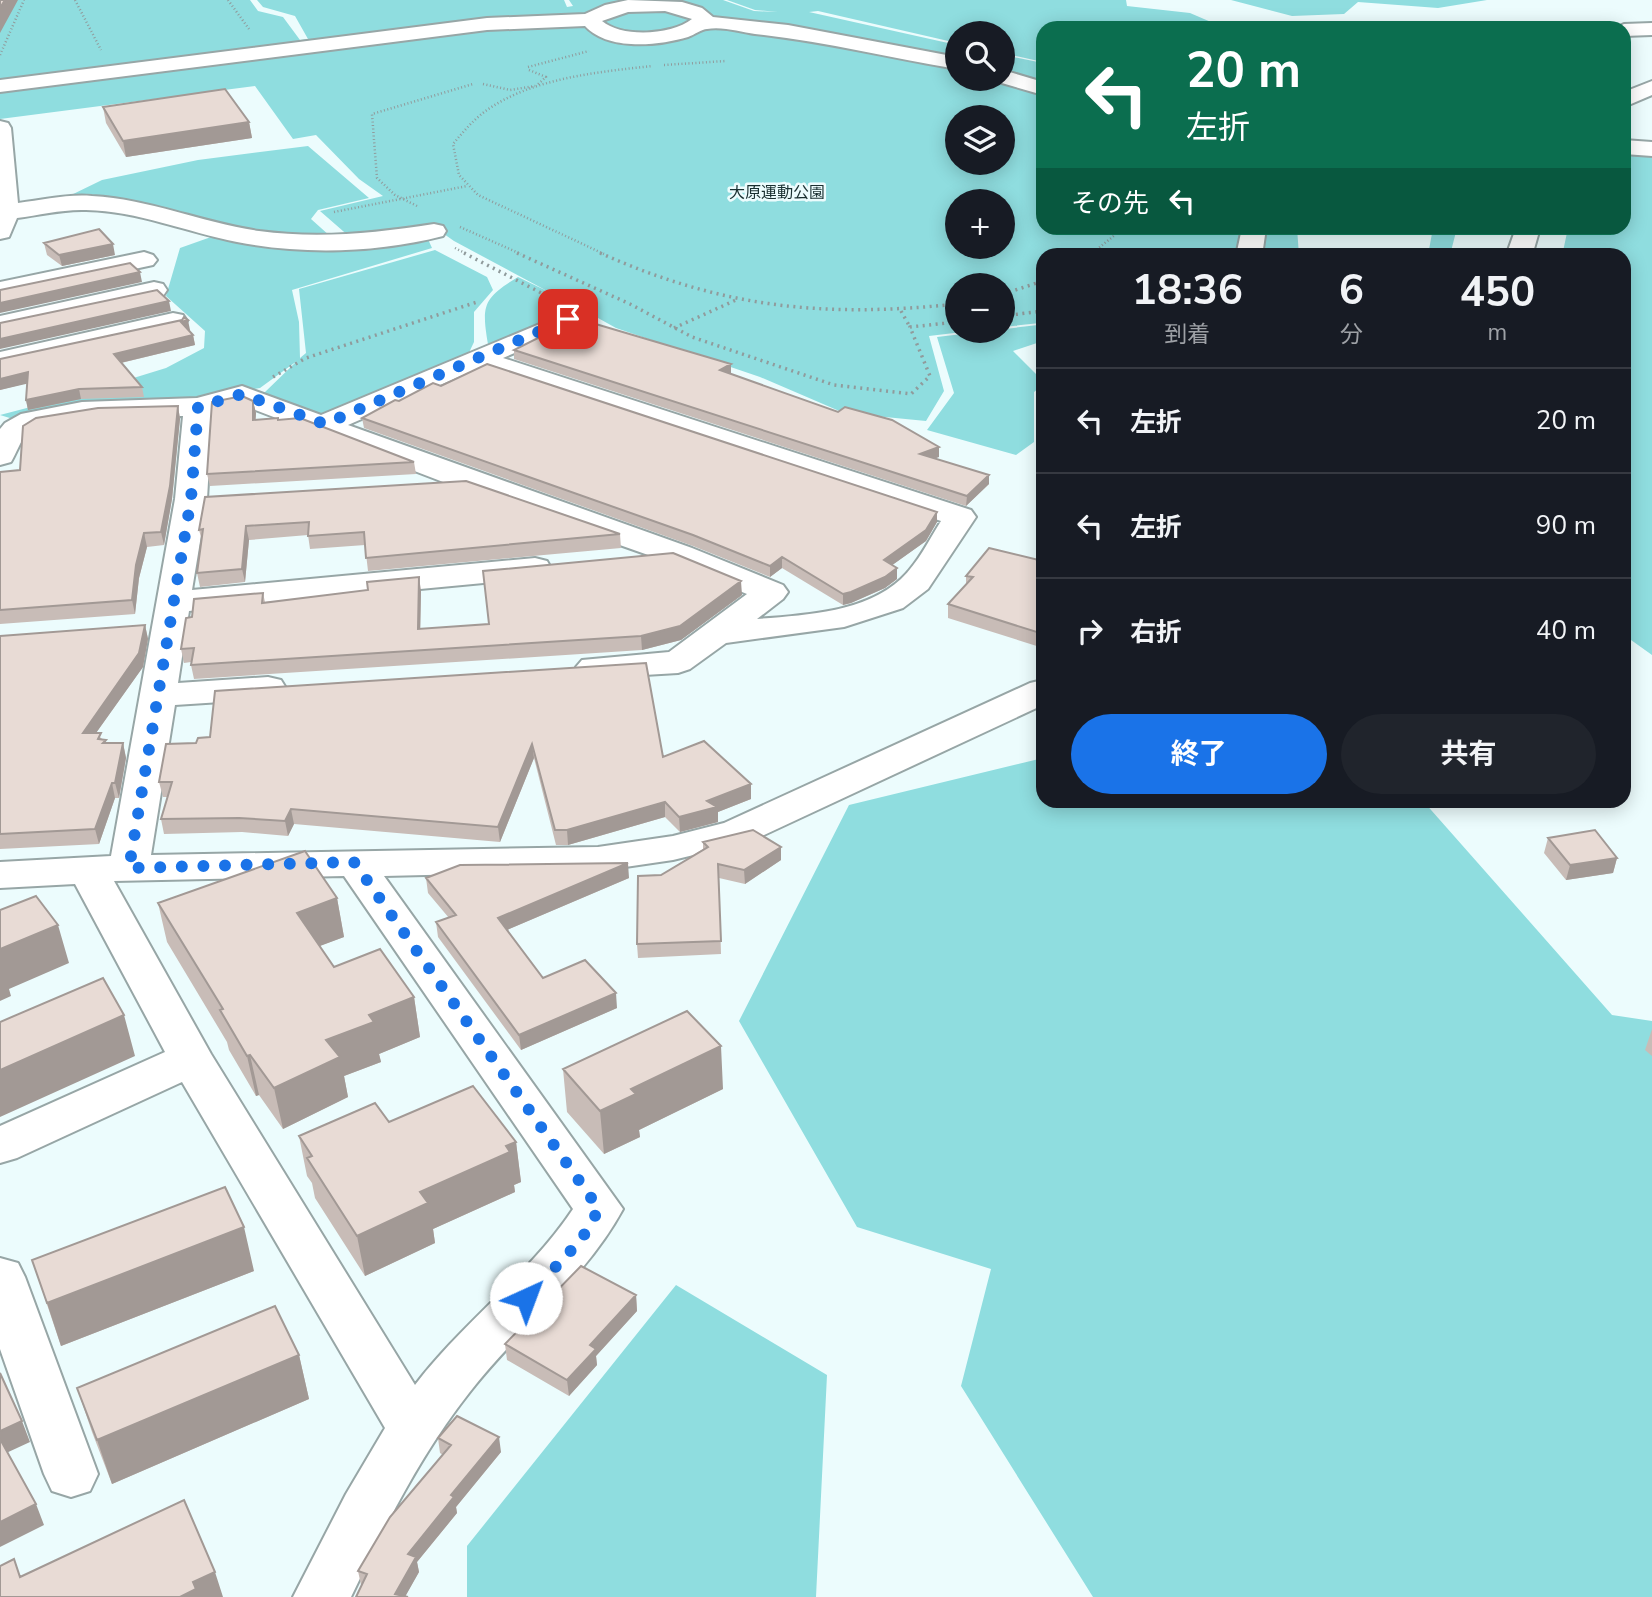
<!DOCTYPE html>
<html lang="ja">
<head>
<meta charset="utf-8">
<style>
	body { margin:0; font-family:"Nunito Sans","Noto Sans JP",sans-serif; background:#20242c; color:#f1f3f6; height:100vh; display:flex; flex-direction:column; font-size:26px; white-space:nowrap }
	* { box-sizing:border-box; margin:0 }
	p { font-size:23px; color:#9ea1a6 }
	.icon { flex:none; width:38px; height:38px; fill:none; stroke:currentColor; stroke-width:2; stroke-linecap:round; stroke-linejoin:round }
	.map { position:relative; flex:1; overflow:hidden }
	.panel { position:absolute; left:1036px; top:248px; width:595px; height:560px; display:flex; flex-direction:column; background:#171b24; border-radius:21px; box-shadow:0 4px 18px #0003 }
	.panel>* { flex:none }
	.guide { position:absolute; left:1036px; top:21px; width:595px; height:214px; border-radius:21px; box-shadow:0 4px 18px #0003; background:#0b6e4f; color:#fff; overflow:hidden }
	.buttons { position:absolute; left:945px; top:21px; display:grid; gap:14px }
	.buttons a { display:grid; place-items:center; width:70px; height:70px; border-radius:50%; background:#171b24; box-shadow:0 4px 18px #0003; font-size:35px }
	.pin { position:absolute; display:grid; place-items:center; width:60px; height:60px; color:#fff; margin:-30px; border-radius:14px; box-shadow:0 4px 10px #0006 }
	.me { position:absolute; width:77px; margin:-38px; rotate:43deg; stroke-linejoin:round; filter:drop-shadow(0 0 5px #0008) }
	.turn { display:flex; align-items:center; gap:24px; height:147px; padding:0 35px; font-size:32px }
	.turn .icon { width:91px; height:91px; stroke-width:2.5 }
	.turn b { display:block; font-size:49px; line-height:60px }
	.then { display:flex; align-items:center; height:66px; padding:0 35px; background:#0003; gap:14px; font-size:26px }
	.eta { display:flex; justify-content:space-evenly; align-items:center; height:119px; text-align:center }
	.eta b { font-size:42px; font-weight:700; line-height:49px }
	.action { display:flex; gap:14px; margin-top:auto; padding:14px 35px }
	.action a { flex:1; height:80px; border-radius:42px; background:#1a73e8; color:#fff; font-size:28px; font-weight:700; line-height:80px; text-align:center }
	.action a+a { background:#20242c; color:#f1f3f6 }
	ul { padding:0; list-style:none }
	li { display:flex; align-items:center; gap:21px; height:105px; padding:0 35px; border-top:2px solid #363941 }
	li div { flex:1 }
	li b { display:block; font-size:26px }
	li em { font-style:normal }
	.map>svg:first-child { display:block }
	.green { fill:#8fdddf; fill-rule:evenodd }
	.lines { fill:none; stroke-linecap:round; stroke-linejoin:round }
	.minor-casing { stroke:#97a6a6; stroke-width:4 }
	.path-far1 { stroke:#909b9c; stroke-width:2.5; stroke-dasharray:1 2.5; stroke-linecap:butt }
	.path { stroke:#909b9c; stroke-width:3.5; stroke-dasharray:2 4.5; stroke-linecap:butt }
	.minor { fill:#fff; fill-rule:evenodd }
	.wall { fill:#c8bcb7 }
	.shaded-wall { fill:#a29995 }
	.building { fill:#e8dbd5; stroke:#a29995; stroke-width:2 }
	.route { stroke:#1a73e8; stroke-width:12; stroke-dasharray:0 21.6 }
	.labels { text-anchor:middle; stroke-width:5; stroke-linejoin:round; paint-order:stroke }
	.far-park-label { font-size:16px; fill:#1a3031; stroke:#ecfcfd }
</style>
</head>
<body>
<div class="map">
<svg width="1652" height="1597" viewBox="0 0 1652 1597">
	<rect width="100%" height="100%" fill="#ecfcfd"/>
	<!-- green -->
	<path class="green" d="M0,0H250L258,11L283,17L300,40L308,39L295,16L263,7L257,0H564L567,7L573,6L569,0H723L754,11L778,12L755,10L727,0H1126L1127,6L1190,13L1225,28H1043V62L1003,53V33H957V43L818,11L809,12L957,45V79H1003V55L1043,63V228H1297L1299,255L1043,256V326L1040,323L1003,327V285H957V331H971L929,336L944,391L926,421L844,413L760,377L616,328L580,308L488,344C481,304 484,298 518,277L549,292L454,241L434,227L351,238L320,211L383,196L359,179L316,135L293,139L255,86L0,119ZM957,117H1003V163H957ZM957,201H1003V247H957Z
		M1231,0H1487L1438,8L1358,2L1344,14L1292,16Z
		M308,146L369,198L318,210L311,219L330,236H298L65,198L102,180L198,160Z
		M1624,152H1652V655L1624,635V256H1562L1568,228H1624Z
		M1433,228H1457L1450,255H1428Z
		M211,237L262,245L427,237L432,248L292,290L299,322L300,358L306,353L299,289L435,250L487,277L493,290L474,312V342L466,359L328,418L263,394L297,361L260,388L189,401L13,419L0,415L88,392L166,368L204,348L205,331L166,296L180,248Z
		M1038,325L1043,330V341L1013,351L1043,381V385L1034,392V442L1016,455L927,430L954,393L937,337Z
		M1043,758V802H1424L1612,1015L1652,1021V1597H1093L961,1386L991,1269L857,1227L739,1021L849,805Z
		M676,1285L827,1375L816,1597H467V1546Z"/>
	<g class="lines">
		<!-- minor casing -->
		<g class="minor-casing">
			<path id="minor" d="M628,0L682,2L702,8L713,17L788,25L957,57V69C890,58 823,41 755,34C741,32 722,26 707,29C702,29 694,35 688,37C658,46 608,51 585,26L487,30L0,92V80L487,18L585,14L605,5ZM665,11L692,19C672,35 622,38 602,21L628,12Z
				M1652,23V35L1624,36V28H1615L1624,24Z
				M1003,70L1043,82V95L995,81L994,79H1003Z
				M1652,81V95L1624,107V92Z
				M0,121L8,123L11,128L18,203C43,200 67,194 92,196C150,199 203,223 259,231C318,239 376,233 434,224L443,226L446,231L443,236C377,253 303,255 237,242C186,232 138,211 86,210C63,209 40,215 17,218L9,237L0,239Z
				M1624,140L1652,142V156L1624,154Z
				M1242,228H1266L1262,256H1236Z
				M1516,228H1540L1532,256H1506Z
				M144,252L153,255L157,260L153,265L0,298V282Z
				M154,282L163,284L167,290L163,296L0,332V316Z
				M173,313L183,315L187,321L183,327L0,368V352Z
				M554,318L564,320L568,326L564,332L503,358L971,510L976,517L928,589L903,608L844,627L726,643L690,669L678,673L594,678L582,674L576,667L582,660L669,652L747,594L668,562L464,490L240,404L212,412L207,499L192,590L535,558L547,561L551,568L547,575L535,578L189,611L178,683L268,677L281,680L286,688L281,696L268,699L175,705L151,855L598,847L673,836L724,823L1030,683L1043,680V705L751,841L673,860L598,871L384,876L623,1209C584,1281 518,1329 469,1393C420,1455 385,1526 351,1597H293L346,1494L385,1428L182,1082L17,1158L0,1163V1126L165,1052L75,884L0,888V862L111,856L175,499L183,416C152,417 47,415 27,434C20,441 16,454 11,462L0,465V429L5,423L21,414L82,402L197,398L242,386L321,415ZM479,368L941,521C929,540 918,563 901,579C864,613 804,615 757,619L783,599L788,592L783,585L692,548L348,425ZM344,876L573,1209C529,1275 463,1322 415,1385L211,1054L114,881Z
				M0,1258L18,1263L25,1277L98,1474L90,1491L71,1497L52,1491L44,1474L0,1349Z"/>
		</g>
		<!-- path-far1 -->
		<path class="path-far1" d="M75,0L101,50
			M228,0L249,29
			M0,55L24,0
			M664,65L726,61
			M528,67L589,51
			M529,70L546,77L536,86
			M483,84L510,90L535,86
			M417,206L395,195L377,178L372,114L473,84
			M334,212L467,186
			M460,227L521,254
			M455,248L467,254
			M1095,252L1106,254
			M604,254L478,195L459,175L453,144C463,132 474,119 487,110C533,78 598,72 652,66
			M1091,254L1115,235L1117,228"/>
		<!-- path -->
		<path class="path" d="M464,253L553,299
			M517,253L630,304L692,337L834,385L911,394L930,376L910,327L957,322
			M600,253C724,308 822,318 957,304
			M1098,253L1113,256
			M1089,256L1093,253
			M1003,294L1043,281
			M901,311L910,327
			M1003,316L1043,311
			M674,328L736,300
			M273,377L306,358L477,302"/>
		<!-- minor -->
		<use href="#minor" class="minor"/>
	</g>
	<!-- wall -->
	<path class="wall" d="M103,107L249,122L252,138L126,157L106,123Z
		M44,243L115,255L62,266L47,255Z
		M190,330L189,331L193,335L195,345L121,363L142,387L144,397L81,399L28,410L26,400L27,383L0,390V359Z
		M514,350L731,364L730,374L939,447V457L934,458L989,475V484L966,506L514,359Z
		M253,401L256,413L255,420H279L414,462L416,474L210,486L207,474Z
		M178,406L180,419L172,499L164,545L147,547L139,578L135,614L0,624V472L20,470Z
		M362,418L937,522L926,541L892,565L897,568V579L885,588L851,603L843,605L782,568L770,577L693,546L364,428Z
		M205,497L620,534L621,548L368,571L365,545L310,549L308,535L249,540L245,582L200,587L197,573L202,541L199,530Z
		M1043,561V648L948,618V604L966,585V576Z
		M421,591L420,629L489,624L742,595L681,640L642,650L194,679L191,665V662L184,663L181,649L192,617L263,593L265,602Z
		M145,625L148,639L143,667L96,733L102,739L106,740V743H123L126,758L119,798H115L99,844L0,849V636Z
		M215,691L663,757L751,799L718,812V822L680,832L665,817L568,845H556L534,758L500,842L294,824L288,836L242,832L164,834L161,819L168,797H163L159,782L196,743L210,737Z
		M1548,838L1617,858L1613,873L1566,880L1544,853Z
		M703,842L781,860L745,884L719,878L721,954L638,958L637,944L661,875L703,849Z
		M426,878H629L507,930L543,978L617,1008L521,1050L438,937L436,922L449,918L428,893Z
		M337,898L344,937L319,946L334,967L414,997L420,1037L379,1054L381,1062L344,1076L348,1097L283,1129L259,1095L256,1096L229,1050L227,1042L167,942L158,903Z
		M1652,1029V1056L1645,1050Z
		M563,1069L723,1089L639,1130L640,1137L604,1154L567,1112Z
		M389,1122L516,1142L521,1182L514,1185L515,1192L433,1229L435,1243L365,1276L315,1198L312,1183L307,1176L299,1136Z
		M32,1260L254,1271L61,1346Z
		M636,1295L637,1311L596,1356L597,1365L569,1396L507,1360L505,1344Z
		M299,1355L309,1399L112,1484L92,1432L77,1388Z
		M438,1438L501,1452L456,1507L457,1513L417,1562L419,1572L405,1596L361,1585L358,1571L443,1455L440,1453Z"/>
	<!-- shaded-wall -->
	<path class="shaded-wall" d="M5,0H18L0,33V8Z
		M249,122L252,138L126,157L123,141Z
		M113,244L115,255L62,266L59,255Z
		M140,272L142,282L0,313V303Z
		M169,301L171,311L0,349V339Z
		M188,320L190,330L183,332L181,322Z
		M193,335L195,345L116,364L114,354Z
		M731,364V374L720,380V370Z
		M28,372L30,383L0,390V379Z
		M79,389L81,399L28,410L26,400Z
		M253,401L256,413L255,432L253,420Z
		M178,406L180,419L172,499L164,545L161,532Z
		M939,447V457L920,464V454Z
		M989,475V484L966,506L967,496Z
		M937,512V522L926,541L884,571V560Z
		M246,526L249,540L245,582L242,569Z
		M144,533L147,547L139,578L135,614L132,600L136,565Z
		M782,557V568L770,577V566Z
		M897,568V579L885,588L851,603L843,605V594Z
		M419,577L421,591L420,643L418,629Z
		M741,581L742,595L681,640L642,650L641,636Z
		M145,625L148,639L143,667L86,747L83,733Z
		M123,743L126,758L119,798L115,783Z
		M532,744L534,758L500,842L498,827Z
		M112,783L115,798L99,844L95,829Z
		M751,784V799L718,812V822L680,832L679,817L707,801Z
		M665,802V817L568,845L567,830Z
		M291,809L294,824L288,836L285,821Z
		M781,847V860L745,884L744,870Z
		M1617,858L1613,873L1566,880L1570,865Z
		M628,863L629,878L500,933L498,918Z
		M337,898L344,937L304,952L297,913Z
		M58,925L69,963L9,989L11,996L0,1001V949Z
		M616,993L617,1008L521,1050L519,1035Z
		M414,997L420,1037L379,1054L381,1062L344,1076L348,1097L283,1129L274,1088L326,1040L369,1015Z
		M124,1015L135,1056L0,1117V1070Z
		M721,1046L723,1089L639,1130L640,1137L604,1154L600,1111L631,1089Z
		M250,1055L259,1095L256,1096L247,1056Z
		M516,1142L521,1182L514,1185L515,1192L433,1229L435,1243L365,1276L357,1236L420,1192L506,1146Z
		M244,1227L254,1271L61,1346L47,1303Z
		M636,1295L637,1311L596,1356L597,1365L569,1396L567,1380L590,1345Z
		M299,1355L309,1399L112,1484L97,1440Z
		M22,1421L30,1442L4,1454L0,1442V1431Z
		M499,1437L501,1452L456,1507L457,1513L417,1562L419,1572L405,1597L395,1594L408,1554L451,1495Z
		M36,1504L44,1525L0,1547V1522Z
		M215,1572L223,1597H180L193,1582Z"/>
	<!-- building -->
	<path class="building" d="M0,0H5L0,8Z
		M225,89L249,122L123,141L103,107Z
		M99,229L113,244L59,255L44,243Z
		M130,263L140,272L0,303V290Z
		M157,290L169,301L0,339V323Z
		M184,317L188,320L181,322L193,335L114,354L142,387L79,389L26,400L28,372L0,379V359L182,320Z
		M572,317L731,364L720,370L838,412L845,407L892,420L939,447L920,454L989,475L967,496L514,350L564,325Z
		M487,364L937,512L926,530L884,560L897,568L885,577L851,592L843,594L782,557L770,566L693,535L362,418L395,400L399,401L433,383L441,386Z
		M242,396L253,401V420L278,418V420L300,418L414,462L207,474L212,402Z
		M178,406L170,486L161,532L144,533L136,565L132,600L0,610V472L20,470L23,426L36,418L98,408Z
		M466,481L620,534L366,558L364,532L308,536L309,522L246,526L242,569L197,573L203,529L199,530L205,497Z
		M989,548L1043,561V634L948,604L973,577L966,576Z
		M673,553L741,581L680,626L641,636L191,665L194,648L181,649L186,618L192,617L194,599L263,593L262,603L368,590L367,582L419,577L418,629L489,624L483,571Z
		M145,625L139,653L83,733H101L98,739L106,740L103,743H123L115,783H112L95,829L0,834V636Z
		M646,663L663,757L704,741L751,784L707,801L717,807L679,817L665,802L567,830H555L532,744L498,827L291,809L285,821L239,818L161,819L172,782H159L166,744L196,743L198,738L210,737L215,691Z
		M753,830L781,847L744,870L718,864L721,941L637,944L638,876L661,875L708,847L703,842Z
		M1595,830L1617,858L1570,865L1548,838Z
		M305,851L337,898L297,913L334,967L380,949L414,997L369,1015L374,1022L326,1040L340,1057L274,1088L250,1055L247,1056L220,1010L223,1009L158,903Z
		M628,863L498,918L543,978L585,960L616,993L519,1035L436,922L456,915L426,878L460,865Z
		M36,896L58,925L0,949V910Z
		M103,978L124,1015L0,1070V1022Z
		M687,1011L721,1046L631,1089L636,1094L600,1111L563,1069Z
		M473,1086L516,1142L506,1146L510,1152L420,1192L428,1203L357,1236L307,1158L312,1156L299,1136L375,1103L389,1122Z
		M225,1187L244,1227L47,1303L32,1260Z
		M581,1266L636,1295L590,1345L596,1349L567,1380L505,1344Z
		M275,1306L299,1355L97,1440L77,1388Z
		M0,1373L22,1421L0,1431Z
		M457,1416L499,1437L451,1495L454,1497L408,1554L416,1557L395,1594L408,1597H356L367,1574L358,1571L390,1517L451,1445L438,1438Z
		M0,1439L36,1504L0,1522Z
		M184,1500L215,1572L193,1582L196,1589L180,1597H0V1566L14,1559L20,1577Z"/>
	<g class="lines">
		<!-- route -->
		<path class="route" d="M526,1298L581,1240L599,1209L354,862L129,868L191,499L198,407L242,394L325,424L568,319"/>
	</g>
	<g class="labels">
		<!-- far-park labels -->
		<g class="far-park-label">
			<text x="777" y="198">大原運動公園</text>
		</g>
	</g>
</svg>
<div class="buttons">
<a><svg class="icon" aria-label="search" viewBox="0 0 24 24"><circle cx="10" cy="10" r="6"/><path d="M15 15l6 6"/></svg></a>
<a><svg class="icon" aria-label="layers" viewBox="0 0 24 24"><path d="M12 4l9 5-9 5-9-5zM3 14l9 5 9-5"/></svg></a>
<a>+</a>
<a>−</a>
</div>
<div class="pin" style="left:568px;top:319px;background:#d93025"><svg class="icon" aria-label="arrive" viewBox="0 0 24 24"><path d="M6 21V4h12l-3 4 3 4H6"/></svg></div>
<svg class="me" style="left:526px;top:1298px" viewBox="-20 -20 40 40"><circle r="19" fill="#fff"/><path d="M0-13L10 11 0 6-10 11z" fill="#1a73e8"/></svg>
<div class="guide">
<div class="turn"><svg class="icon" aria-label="left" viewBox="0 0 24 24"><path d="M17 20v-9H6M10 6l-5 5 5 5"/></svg><div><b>20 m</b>左折</div></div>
<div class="then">その先<svg class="icon" aria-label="left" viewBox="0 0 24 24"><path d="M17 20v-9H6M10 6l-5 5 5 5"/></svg></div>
</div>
<section class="panel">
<div class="eta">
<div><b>18:36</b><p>到着</p></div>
<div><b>6</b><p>分</p></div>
<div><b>450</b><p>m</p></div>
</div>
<ul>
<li><svg class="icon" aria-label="left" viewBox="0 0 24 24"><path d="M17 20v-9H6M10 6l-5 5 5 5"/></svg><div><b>左折</b></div><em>20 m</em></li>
<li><svg class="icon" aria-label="left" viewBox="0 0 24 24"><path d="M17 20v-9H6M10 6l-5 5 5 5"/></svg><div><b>左折</b></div><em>90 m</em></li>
<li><svg class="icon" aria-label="right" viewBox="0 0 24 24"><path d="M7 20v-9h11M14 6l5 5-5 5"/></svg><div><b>右折</b></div><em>40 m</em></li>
</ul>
<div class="action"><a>終了</a><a>共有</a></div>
</section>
</div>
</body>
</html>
